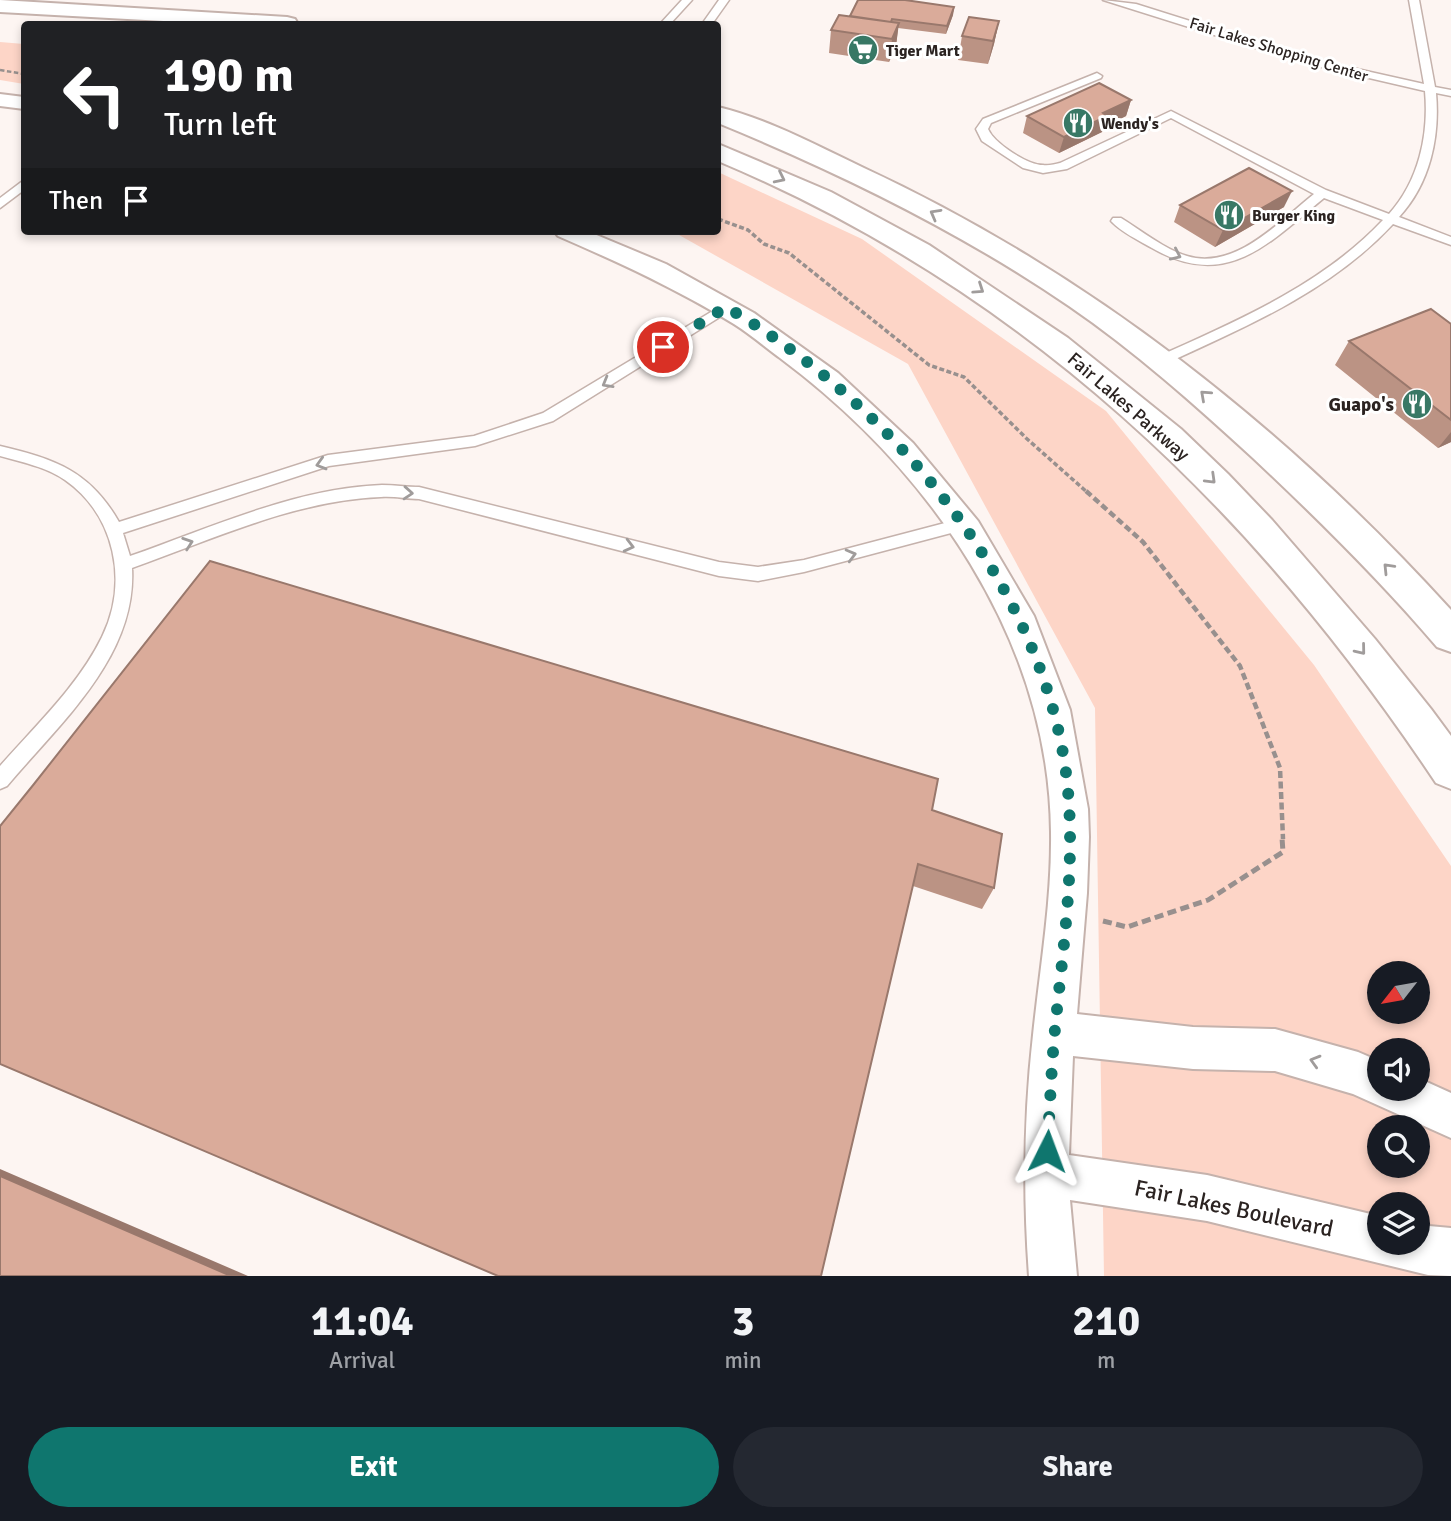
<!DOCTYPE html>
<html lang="en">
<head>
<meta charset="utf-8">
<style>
	body { margin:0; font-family:Signika,sans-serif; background:#242831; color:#f1f3f6; height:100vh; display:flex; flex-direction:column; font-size:26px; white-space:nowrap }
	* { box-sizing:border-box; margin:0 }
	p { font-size:23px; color:#9ea1a6 }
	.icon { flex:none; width:38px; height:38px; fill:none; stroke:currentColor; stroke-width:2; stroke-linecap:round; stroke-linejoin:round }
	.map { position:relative; height:1276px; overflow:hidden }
	.panel { display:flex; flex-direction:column; background:#171b24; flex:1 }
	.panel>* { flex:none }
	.banner { position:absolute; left:21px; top:21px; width:700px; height:214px; border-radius:7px; box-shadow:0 4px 10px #0003; background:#202124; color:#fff; overflow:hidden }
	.needle { width:46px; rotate:239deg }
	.fabs { position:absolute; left:1367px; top:961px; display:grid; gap:14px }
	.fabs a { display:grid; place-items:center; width:63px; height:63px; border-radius:50%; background:#171b24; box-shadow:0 4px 10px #0003; font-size:35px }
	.pin { position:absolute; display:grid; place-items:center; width:60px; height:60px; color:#fff; margin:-30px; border:4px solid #fff; border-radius:50%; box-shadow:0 2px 7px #0007 }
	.me { position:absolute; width:77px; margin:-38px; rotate:3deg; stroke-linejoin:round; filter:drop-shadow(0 0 5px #0008) }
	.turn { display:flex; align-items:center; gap:24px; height:147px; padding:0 28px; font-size:32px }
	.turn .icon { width:91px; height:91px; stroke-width:2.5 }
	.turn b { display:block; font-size:49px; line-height:60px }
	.then { display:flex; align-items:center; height:66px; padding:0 28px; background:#0003; gap:14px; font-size:26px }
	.eta { display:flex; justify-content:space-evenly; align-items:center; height:119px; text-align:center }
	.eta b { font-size:42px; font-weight:700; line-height:49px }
	.cta { display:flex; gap:14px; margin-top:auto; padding:14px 28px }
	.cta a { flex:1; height:80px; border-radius:42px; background:#0f766e; color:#fff; font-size:28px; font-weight:700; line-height:80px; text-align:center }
	.cta a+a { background:#242831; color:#f1f3f6 }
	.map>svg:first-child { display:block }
	.green { fill:#fdd5c7; fill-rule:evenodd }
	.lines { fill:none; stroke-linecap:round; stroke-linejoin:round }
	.lane-casing { stroke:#c5b2ac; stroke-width:3 }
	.street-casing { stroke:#c5b2ac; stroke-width:4 }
	.secondary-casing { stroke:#c5b2ac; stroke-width:4 }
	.path-far3 { stroke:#98908e; stroke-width:2.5; stroke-dasharray:4.5 2.5; stroke-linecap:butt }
	.path-far2 { stroke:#98908e; stroke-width:3.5; stroke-dasharray:5 2.5; stroke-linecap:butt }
	.path-far1 { stroke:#98908e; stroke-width:4.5; stroke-dasharray:7 3.5; stroke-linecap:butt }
	.path { stroke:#98908e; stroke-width:5; stroke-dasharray:9 4.5; stroke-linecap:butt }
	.lane { fill:#fff; fill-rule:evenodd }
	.street { fill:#fff; fill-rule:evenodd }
	.secondary { fill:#fff; fill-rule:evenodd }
	.wall { fill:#bb9384 }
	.shaded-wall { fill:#99786c }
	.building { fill:#daab9a; stroke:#99786c; stroke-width:2 }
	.oneway { stroke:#a09c9b }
	.route { stroke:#0f766e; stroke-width:12; stroke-dasharray:0 21.6 }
	.labels { text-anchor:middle; stroke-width:6; stroke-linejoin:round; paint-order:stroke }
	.far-street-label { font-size:16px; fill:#2b2321; stroke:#fff }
	.far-poi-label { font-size:16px; font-weight:bold; fill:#2b2321; stroke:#fff; text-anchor:start }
	.poi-label { font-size:19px; font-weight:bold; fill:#2b2321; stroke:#fff; text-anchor:end }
	.street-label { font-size:19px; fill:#2b2321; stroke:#fff }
	.near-street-label { font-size:23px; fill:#2b2321; stroke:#fff }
</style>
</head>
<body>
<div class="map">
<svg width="1451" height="1276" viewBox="0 0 1451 1276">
	<rect width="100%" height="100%" fill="#fdf5f2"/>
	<!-- green -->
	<path class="green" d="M0,42L24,44V84L0,80Z
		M718,172L862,239L1106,411L1314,665L1451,866V1276H1104L1095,708L908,364L672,231H718ZM1379,973H1418V1012H1379ZM1379,1050H1418V1088H1379ZM1379,1127H1418V1166H1379ZM1379,1204H1418V1242H1379Z"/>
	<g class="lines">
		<!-- lane casing -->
		<g class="lane-casing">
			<path id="lane" d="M682,0H692L670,24H660Z
				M719,0H729L712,24H702Z
				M1103,0L1136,4L1308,58L1424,84L1409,0H1419L1435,87L1451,90V96L1436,93C1440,137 1430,184 1399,217L1451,237V245L1393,224C1332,290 1248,326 1167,363H1157V357C1237,321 1322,285 1383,220L1324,198C1268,244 1226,291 1152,248C1138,240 1121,232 1111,221L1113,218H1121C1142,231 1164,249 1187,256C1235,271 1281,220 1314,194L1171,118L1067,169L1043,173L1023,168L982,141L976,129L983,119L1097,73L1102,76L1101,78L991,123L988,129C994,143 1027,165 1043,165C1048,166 1055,164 1060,163L1171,111L1326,190L1389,214C1419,181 1429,134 1425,91L1300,62Z
				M24,180V190L0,208V198Z
				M726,303L731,304V310L553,421L475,446L329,466L123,533L130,556C210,528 296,488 382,485C394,485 407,487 419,487L719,562L758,567L804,560L964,518L972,524L970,528L804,572L758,581L719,576L419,499C406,499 394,496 381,497C296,500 211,540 132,568C137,657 59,724 7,786L0,789V766C36,725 78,686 102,637C129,582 115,515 65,480C46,467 22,462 0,456V446C55,459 90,471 119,522L328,455L474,436L543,413Z"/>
		</g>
		<!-- street casing -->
		<g class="street-casing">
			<path id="street" d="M0,94L24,97V109L0,106Z
				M554,231H587L666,264L754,313L838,373L913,443L978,521L1034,616L1070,710L1088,809L1089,837L1087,893L1077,1014L1193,1027L1275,1029L1358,1052L1379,1061V1088H1418V1078L1451,1093V1138L1353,1094L1275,1071L1193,1069L1073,1056L1069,1155L1207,1175L1379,1216V1242H1418V1225L1451,1228V1276L1428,1275L1207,1221L1070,1200L1077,1276H1029C1023,1195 1024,1116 1033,1035C1040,967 1052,900 1051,832C1049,639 930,470 780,358C765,347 750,334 734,324C677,289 618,262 558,236Z"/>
		</g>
		<!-- secondary casing -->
		<g class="secondary-casing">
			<path id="secondary" d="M0,0L287,17L295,19L298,24H218L0,12Z
				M718,107C768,119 818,146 864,168C1088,272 1285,427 1451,610V652L1437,647C1380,580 1317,518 1253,458C1194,404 1135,351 1069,306C959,231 840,173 718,123Z
				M718,144L831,192L929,245L1068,338L1181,429L1228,474L1272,520L1375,639L1431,709L1451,736V789L1436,783C1253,508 1025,290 718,161Z"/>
		</g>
		<!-- path-far3 -->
		<path class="path-far3" d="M0,70L24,74"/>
		<!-- path-far2 -->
		<path class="path-far2" d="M718,219L748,230L764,244L789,253L929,365L964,377L1026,438L1088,493"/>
		<!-- path-far1 -->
		<path class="path-far1" d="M1086,491L1143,542L1240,666L1280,768L1283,839"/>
		<!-- path -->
		<path class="path" d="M1103,921L1127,927L1208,900L1283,852L1282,838"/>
		<!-- lane -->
		<use href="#lane" class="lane"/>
		<!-- street -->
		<use href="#street" class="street"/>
		<!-- secondary -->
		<use href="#secondary" class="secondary"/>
	</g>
	<!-- wall -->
	<path class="wall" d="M954,7L953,15L946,34L898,28L896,46L889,62L829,53L831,30Z
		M999,21L994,44L988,64L958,60L962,36Z
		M1131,100L1126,116L1104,127L1102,132L1059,153L1023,133L1027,116Z
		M1180,205L1284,207L1215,247L1174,222Z
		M1451,324V442L1438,448L1335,365L1349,341Z
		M932,810L994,888L982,909L913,886L498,1276Z"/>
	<!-- shaded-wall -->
	<path class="shaded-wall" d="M954,7L953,15L946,34L947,26Z
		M999,21L994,44L988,64L993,41Z
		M899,23L896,46L889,62L892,39Z
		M1131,100L1126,116L1104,127L1102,132L1059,153L1064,137L1103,113Z
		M1292,191L1284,207L1215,247L1223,230Z
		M1451,432V442L1438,448Z
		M0,1169L248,1276H231L0,1176Z"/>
	<!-- building -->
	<path class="building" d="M858,0H905L954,7L947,26L892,19L891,22L850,16Z
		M839,15L899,23L892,39L831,30Z
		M969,17L999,21L993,41L962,36Z
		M1099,83L1131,100L1103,113L1107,116L1064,137L1027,116Z
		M1249,168L1292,191L1223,230L1180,205Z
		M1431,309L1451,324V420L1349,341Z
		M210,561L938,779L932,810L1002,834L994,888L918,864L821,1276H498L0,1064V826L34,784Z
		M0,1176L231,1276H0Z"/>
	<!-- one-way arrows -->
	<defs><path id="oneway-chevron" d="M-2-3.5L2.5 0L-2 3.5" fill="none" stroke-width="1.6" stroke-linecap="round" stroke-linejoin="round" transform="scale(1.75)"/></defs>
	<g class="oneway">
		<use href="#oneway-chevron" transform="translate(780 178) rotate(26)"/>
		<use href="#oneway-chevron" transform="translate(935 214) rotate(-151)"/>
		<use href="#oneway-chevron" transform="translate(1176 255) rotate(25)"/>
		<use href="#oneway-chevron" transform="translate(979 289) rotate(34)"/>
		<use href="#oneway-chevron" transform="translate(607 383) rotate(150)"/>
		<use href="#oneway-chevron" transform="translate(1205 395) rotate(-138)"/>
		<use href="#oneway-chevron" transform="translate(321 464) rotate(164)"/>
		<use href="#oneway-chevron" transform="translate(1211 479) rotate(44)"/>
		<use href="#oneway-chevron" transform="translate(408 493) rotate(4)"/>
		<use href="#oneway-chevron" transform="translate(188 543) rotate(-19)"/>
		<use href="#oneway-chevron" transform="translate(629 546) rotate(14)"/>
		<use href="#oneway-chevron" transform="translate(851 555) rotate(-15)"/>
		<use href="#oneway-chevron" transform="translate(1388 568) rotate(-134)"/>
		<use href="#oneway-chevron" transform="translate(1361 650) rotate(51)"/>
		<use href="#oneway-chevron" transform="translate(1315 1061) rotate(-164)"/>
	</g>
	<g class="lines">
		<!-- route -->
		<path class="route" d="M663,347L726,307C892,404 1045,586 1067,781C1076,863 1063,948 1055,1029C1051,1070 1050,1111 1047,1151"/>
	</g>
	<!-- icons -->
	<defs>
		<g id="supermarket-disc" transform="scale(1.575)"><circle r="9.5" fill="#387865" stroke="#fff"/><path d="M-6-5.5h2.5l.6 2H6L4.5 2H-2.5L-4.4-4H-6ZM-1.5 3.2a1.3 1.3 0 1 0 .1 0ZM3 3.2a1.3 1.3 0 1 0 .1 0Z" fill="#fff"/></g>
		<g id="restaurant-disc" transform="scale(1.575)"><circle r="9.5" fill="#387865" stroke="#fff"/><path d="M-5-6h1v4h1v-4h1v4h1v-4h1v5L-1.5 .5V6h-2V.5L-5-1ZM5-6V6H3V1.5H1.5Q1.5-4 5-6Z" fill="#fff"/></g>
	</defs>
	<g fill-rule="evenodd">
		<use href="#supermarket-disc" x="863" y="50"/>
		<use href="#restaurant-disc" x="1078" y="123"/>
		<use href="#restaurant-disc" x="1229" y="215"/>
		<use href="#restaurant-disc" x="1417" y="404"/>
	</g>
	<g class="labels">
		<!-- far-street labels -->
		<g class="far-street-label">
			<text transform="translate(1279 49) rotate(17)" y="6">Fair Lakes Shopping Center</text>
		</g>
		<!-- far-poi labels -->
		<g class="far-poi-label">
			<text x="886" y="56">Tiger Mart</text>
			<text x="1101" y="129">Wendy's</text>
			<text x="1252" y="221">Burger King</text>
		</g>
		<!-- poi labels -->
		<g class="poi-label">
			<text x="1394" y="411">Guapo's</text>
		</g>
		<!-- street labels -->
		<g class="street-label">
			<text transform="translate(1129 406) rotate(41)" y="7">Fair Lakes Parkway</text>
		</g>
		<!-- near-street labels -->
		<g class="near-street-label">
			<text transform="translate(1234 1208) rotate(12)" y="8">Fair Lakes Boulevard</text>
		</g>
	</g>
</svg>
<div class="fabs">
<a><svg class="needle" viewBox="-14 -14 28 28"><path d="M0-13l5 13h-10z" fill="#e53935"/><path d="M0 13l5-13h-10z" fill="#9ea1a6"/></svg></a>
<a><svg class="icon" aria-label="sound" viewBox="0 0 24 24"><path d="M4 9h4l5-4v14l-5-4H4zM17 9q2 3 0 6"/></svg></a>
<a><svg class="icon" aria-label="search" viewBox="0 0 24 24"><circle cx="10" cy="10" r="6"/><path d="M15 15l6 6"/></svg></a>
<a><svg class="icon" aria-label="layers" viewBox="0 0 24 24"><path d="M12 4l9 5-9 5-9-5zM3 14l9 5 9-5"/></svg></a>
</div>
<div class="pin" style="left:663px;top:347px;background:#d93025"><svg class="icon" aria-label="arrive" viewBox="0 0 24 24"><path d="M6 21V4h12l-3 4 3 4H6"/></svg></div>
<svg class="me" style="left:1047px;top:1151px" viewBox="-20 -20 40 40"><path d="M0-17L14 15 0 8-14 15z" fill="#0f766e" stroke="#fff" stroke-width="4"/></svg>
<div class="banner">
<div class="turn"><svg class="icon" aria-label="left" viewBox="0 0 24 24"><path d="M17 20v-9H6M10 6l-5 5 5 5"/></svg><div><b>190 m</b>Turn left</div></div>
<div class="then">Then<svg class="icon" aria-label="arrive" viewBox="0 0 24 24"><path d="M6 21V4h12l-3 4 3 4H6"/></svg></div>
</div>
</div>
<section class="panel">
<div class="eta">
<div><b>11:04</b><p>Arrival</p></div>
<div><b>3</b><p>min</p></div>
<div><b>210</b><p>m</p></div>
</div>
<div class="cta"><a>Exit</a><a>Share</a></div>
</section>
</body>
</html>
